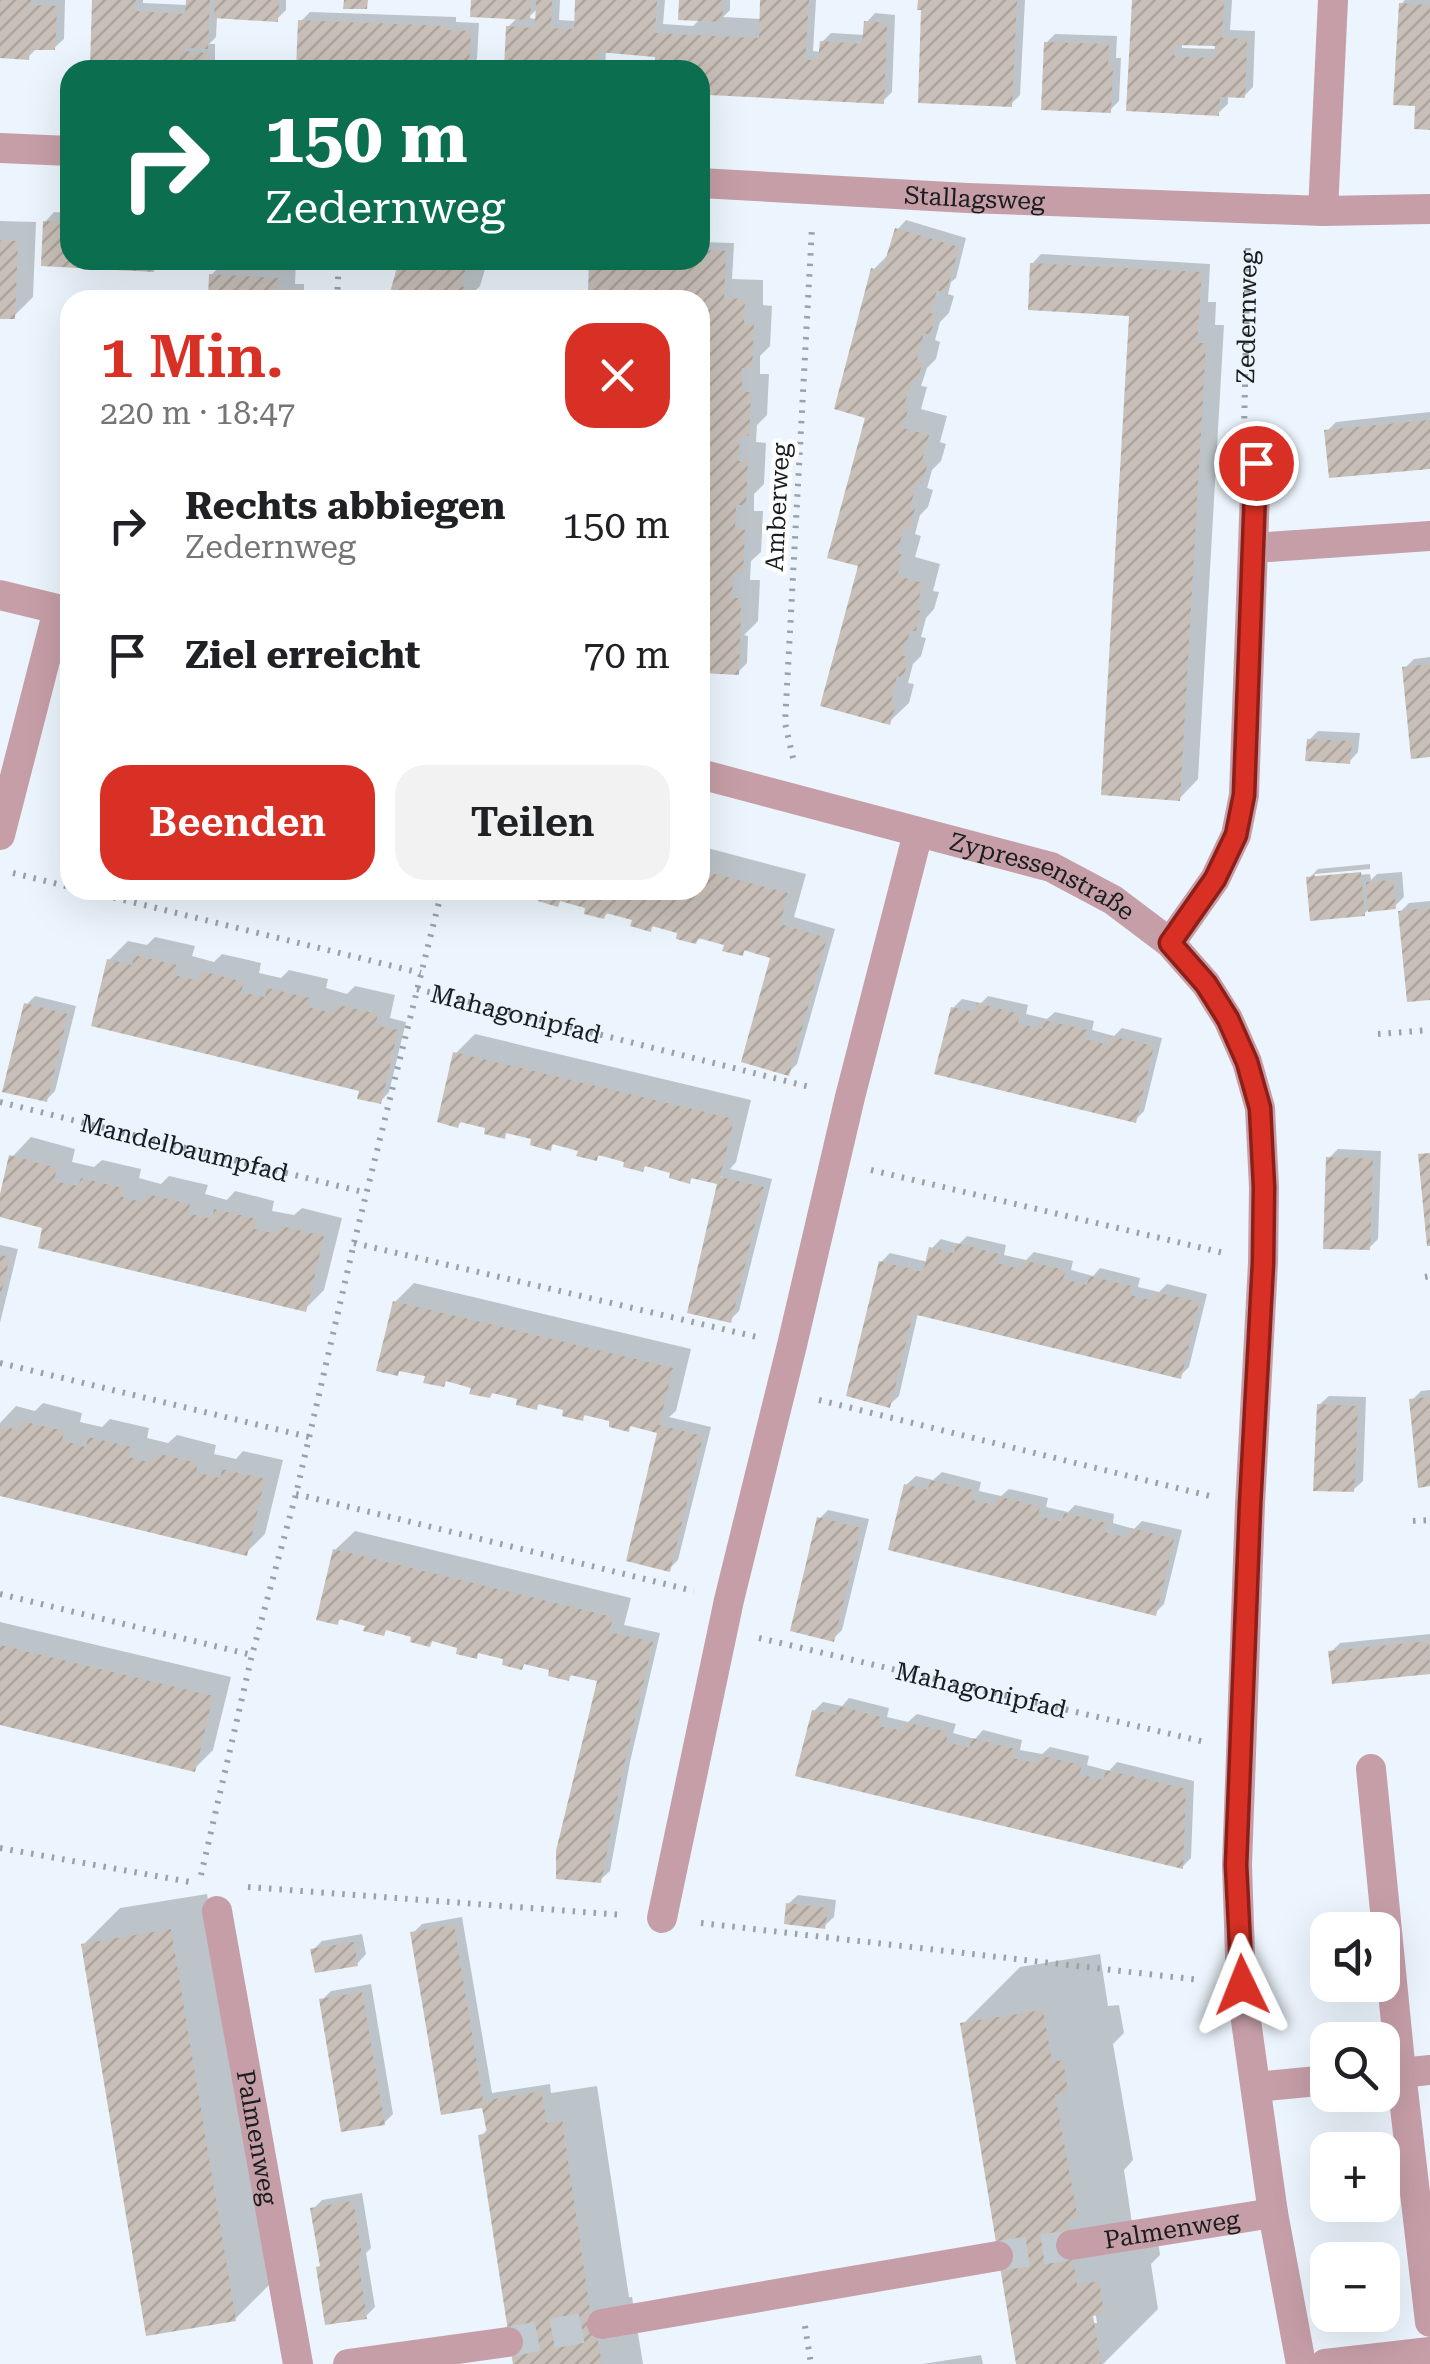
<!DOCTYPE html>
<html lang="de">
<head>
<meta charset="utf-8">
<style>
	body { margin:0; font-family:"Roboto Serif",serif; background:#f2f2f2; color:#202124; height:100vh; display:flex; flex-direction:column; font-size:38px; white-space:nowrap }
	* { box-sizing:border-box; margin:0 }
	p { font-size:32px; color:#757577 }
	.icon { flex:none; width:55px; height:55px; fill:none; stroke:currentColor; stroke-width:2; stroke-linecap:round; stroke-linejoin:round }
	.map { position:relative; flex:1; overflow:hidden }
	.drawer { position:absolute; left:60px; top:290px; width:650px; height:610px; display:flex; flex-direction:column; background:#fff; border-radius:30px; box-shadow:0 10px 40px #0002 }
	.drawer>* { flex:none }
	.top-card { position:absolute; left:60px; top:60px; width:650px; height:210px; border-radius:30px; box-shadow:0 10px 40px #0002; background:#0b6e4f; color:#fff; overflow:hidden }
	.controls { position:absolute; left:1310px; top:1912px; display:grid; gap:20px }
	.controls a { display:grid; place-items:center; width:90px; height:90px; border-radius:20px; background:#fff; box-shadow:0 10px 40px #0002; font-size:50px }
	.pin { position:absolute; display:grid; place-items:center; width:85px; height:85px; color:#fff; margin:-42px; border:5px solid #fff; border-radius:50%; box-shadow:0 2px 10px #0007 }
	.me { position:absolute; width:110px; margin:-55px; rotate:358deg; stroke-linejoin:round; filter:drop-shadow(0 0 8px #0008) }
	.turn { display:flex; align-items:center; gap:35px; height:210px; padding:0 40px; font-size:45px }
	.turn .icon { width:130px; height:130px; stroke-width:2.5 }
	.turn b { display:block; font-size:70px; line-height:85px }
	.round { display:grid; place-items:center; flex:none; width:105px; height:105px; border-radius:30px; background:#f2f2f2 }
	.headline { display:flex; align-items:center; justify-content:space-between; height:170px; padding:0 40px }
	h1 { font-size:60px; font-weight:600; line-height:75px; color:#d93025 }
	.cta { display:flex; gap:20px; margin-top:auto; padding:20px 40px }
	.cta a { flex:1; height:115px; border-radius:30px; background:#d93025; color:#fff; font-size:40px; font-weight:600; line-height:115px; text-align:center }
	.cta a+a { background:#f2f2f2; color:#202124 }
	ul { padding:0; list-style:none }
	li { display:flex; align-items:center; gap:30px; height:130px; padding:0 40px }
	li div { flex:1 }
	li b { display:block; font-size:38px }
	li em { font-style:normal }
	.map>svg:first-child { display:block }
	.shadow { fill:#0003; fill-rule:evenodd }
	.building { fill:url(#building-hatch); fill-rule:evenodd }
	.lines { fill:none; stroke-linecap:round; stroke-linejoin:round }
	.street-tunnel { stroke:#c2cad1; stroke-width:30; stroke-dasharray:30 15; stroke-linecap:butt }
	.path { stroke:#9aa1a7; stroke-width:6; stroke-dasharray:2.5 8; stroke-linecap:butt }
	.lane { stroke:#c69ea7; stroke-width:30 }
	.street { stroke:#c69ea7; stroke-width:30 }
	.route-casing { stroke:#8d1f18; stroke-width:25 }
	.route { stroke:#d93025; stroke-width:18 }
	.labels { text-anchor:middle; stroke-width:9; stroke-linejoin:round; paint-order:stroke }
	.street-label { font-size:25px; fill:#191d1f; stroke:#fff }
</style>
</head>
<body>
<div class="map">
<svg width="1430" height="2364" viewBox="0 0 1430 2364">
	<defs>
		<pattern id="building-hatch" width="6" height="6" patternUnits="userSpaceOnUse" patternTransform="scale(2.5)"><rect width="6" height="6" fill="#c8c0b8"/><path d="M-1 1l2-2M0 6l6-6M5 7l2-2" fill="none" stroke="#aba59e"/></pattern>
	</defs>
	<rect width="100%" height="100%" fill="#ecf5fd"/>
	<!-- shadow -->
	<path class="shadow" d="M0,0H65L64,39L54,48L38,47L28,57L0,55Z
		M94,0H143V3L188,5V0H286V10L277,19L217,16L216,37L209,44H215V60L206,69Z
		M474,0H560L559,20L576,21L577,0H665L663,24L693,26L700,19L681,0H730V10L723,17L762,19L763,0H816L813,51L821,52L822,42L831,33L865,35L866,23L875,13L895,15L892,92L883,101L700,90V70H656L657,54L606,50L605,70H506L508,27L519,16ZM538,8L537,19L527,18L533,13Z
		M920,0H1025L1020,95L1011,104L924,7Z
		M1134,0H1232L1230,30L1255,31L1253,87L1244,96L1228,95V104L1218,113L1129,109ZM1182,43L1217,44V49L1182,48Z
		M1405,0H1430V127L1401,4Z
		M310,12L456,17V22L479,23L477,59L468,68L395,66L393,70H298L301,21Z
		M1055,34L1117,36L1116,58H1121L1119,101L1110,110L1046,43Z
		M54,212L70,213V260H162L153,269L44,264L45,222Z
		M906,220L966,238L956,278L951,282L948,294L954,296L949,313L940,322L935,340L940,342L936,359L927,368L921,386L927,387L921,409L947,416L940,442L946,444L941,461L932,470L927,488L933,490L928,507L920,515L915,534L921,536L915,557L940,564L933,591L939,592L934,609L926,618L921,637L926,638L921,656L913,664L908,683L914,684L909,703L889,722L861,564L873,270L890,253L897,230Z
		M0,221L36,222L33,297L14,316H0Z
		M700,242L734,243L732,279L763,280V305L772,306L770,346L760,356V374H769L767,415L757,425L756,442L766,443L764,484L754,494V511H763L761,552L751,561L750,580H760L758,621L744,635L748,636L747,663L738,672L700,671V300H679V293L592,260H700Z
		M1041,254L1210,264L1208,302H1216L1215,325H1224L1198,779L1179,799L1136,314L1032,264Z
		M227,260H296L295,284H304V300H210L211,275Z
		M402,260H500L495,264L480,260L479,267L485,269L480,286L472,294L470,300H391Z
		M1430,412V466L1327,431L1336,422Z
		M1430,657V754L1405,668L1414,659Z
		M1318,731L1360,733L1358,752L1349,762L1309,740Z
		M700,846L806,874L794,917L835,929L797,1064L788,1073L775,949L747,948L742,954L727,943L701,937L696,942L680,931L655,924L650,929L635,918L609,912L603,917L589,906L562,899L558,904L543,893L529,890H700Z
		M1370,864V869L1315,874V879L1370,874L1371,880L1377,874L1402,872L1404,897L1395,906L1369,909L1364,914L1309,878L1318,869Z
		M1430,901V997L1400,912L1409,903Z
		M155,937L195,946L192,956L214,962L222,954L261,963L259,973L281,978L289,970L328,979L326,988L347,994L355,986L395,995L390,1018L406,1022L389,1092L380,1102L109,960L128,941L147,945Z
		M35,996L76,1006L55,1091L46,1100L26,1005Z
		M988,996L1028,1005L1026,1014L1047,1019L1055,1012L1094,1021L1092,1030L1114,1036L1122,1028L1162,1038L1144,1111L1135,1120L953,1008L962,999L981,1003Z
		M475,1034L751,1100L736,1162L730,1169L772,1179L739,1311L730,1320L690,1311L722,1176L716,1182L694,1176L689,1181L673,1171L647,1164L642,1170L626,1160L601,1153L596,1159L580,1149L555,1142L550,1148L534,1137L508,1131L504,1136L488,1126L463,1120L458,1125L456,1053Z
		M31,1137L75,1149L72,1162L94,1167L102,1160L141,1169L139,1178L161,1184L169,1176L208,1185L205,1194L227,1200L235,1191L274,1201L272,1211L294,1215L302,1208L342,1218L324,1290L305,1309L45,1226L0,1214V1204L12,1157Z
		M1338,1149L1381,1151L1378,1239L1369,1248L1329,1158Z
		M967,1236L1006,1245L1004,1255L1026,1260L1034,1252L1073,1261L1071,1270L1093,1276L1100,1268L1140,1278L1138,1287L1159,1292L1167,1284L1207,1294L1189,1367L1180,1376L918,1313L899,1396L889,1405L881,1262L890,1253L928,1262L932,1248L941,1239L959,1244Z
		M0,1245L18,1249L0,1323Z
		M414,1283L691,1349L676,1411L669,1417L711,1427L678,1560L669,1569L660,1431L633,1424L628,1429L612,1419L587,1413L582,1418L566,1409L541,1402L536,1407L520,1398L494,1391L490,1396L474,1386L448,1379L443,1384L428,1374L402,1369L397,1374L395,1302Z
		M1430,1390V1484L1412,1400L1421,1391Z
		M1329,1396L1366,1397L1363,1481L1353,1490L1319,1405Z
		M43,1403L82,1413L80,1422L102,1427L110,1419L149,1428L147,1438L168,1443L177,1435L216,1445L214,1454L236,1459L243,1451L283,1460L265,1534L246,1553L0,1494V1423L16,1406L35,1411Z
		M942,1472L981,1482L979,1491L1001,1496L1009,1489L1048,1498L1046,1507L1068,1512L1075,1505L1114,1514L1113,1523L1134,1529L1142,1521L1182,1530L1164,1604L1155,1613L906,1485L916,1476L933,1480Z
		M828,1510L869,1519L842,1630L833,1639L819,1519Z
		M355,1531L631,1598L624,1625L660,1633L630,1762L610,1871L600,1880V1680L573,1673L568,1679L552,1668L527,1662L521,1667L506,1657L480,1651L476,1656L460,1646L434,1639L429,1645L414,1635L388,1628L383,1634L368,1624L342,1617L337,1623L335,1550Z
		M0,1622L231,1677L213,1750L194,1769L0,1722Z
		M1430,1634V1672L1334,1682L1331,1652L1340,1643Z
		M849,1698L889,1708L887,1717L908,1722L917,1714L956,1724L953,1733L975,1739L983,1730L1022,1740L1020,1750L1042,1754L1050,1747L1089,1756L1087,1765L1109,1771L1117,1762L1194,1781L1191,1858L1182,1867L814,1711L823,1702L842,1706Z
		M207,1894L271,2283L235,2319L83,1945L120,1908Z
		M798,1895L836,1900L834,1917L824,1926L788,1904Z
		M462,1917L492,2093L550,2084L551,2093L597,2086L629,2297H632L643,2364H515L481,2136L489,2128L484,2106L413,1933L422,1924Z
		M362,1934L366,1954L357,1964L313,1950L322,1941Z
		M1100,1954L1108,2006L1119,2005L1124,2033L1113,2044L1133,2160L1124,2170L1133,2230L1156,2226L1160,2255L1151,2264L1158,2309L1103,2364H1018L963,2024L1020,1967ZM1094,2304L1097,2323H1092Z
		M371,1984L393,2114L384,2123L322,2000L331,1991Z
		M362,2193L371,2248L366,2253L375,2307L366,2316L322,2264L313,2209L322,2200Z
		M981,2355L983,2364H922Z"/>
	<!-- building -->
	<path class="building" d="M0,0H31V5L57,6L55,50H30L29,60L0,58Z
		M92,0H136L135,11L185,14L186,0H210L208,49L184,48V51L207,53V70L90,66Z
		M215,0H279L278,22L214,18Z
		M344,0H368L367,9H343Z
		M471,0H531L530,20L470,17Z
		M536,0H552L551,28L574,29L575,0H657L655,33L759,38L760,0H809L805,60H818L820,41L862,44L864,21L887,23L884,104L709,95V93L700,92V70H654L655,57L598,52L597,70H504L506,26L535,28Z
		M679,0H723L722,22L678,20Z
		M918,0H1017L1012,107L918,103L921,10H917Z
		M1132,0H1224L1222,38L1247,39L1245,98L1220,97L1219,116L1126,111ZM1175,45L1215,46L1214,58L1174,56Z
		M1399,3L1430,5V130L1414,129L1415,106L1393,105Z
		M298,20L448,26V30L471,31L469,70L387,68V70H296Z
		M1044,42L1109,44L1108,66H1113L1111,113L1041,110Z
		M43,221L70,222V260H154V272L41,266Z
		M895,228L959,247L946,293L937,290L930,313L936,315L930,335L924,333L917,359L923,361L917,381L912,380L904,405L909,406L903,428L929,435L922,461L928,463L922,483L917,482L910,507L915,509L909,529L904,528L897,553L903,555L897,576L923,583L916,609L921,611L916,631H910L903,656L909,657L903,678L897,676L891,702L896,703L890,725L820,706L858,566L827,558L865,418L834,409L871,268L882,271Z
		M0,240L18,241L15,319H0Z
		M700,250L726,251L724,298L745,299L744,324H754L752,368H742V392H751L749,436H740L738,461H748L746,505H736L735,529L745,530L743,573H733L732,598H741L739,675L700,673V300H677V296L588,292L589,260H700Z
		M399,260H468L461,286L467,288L464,300H388Z
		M474,260H498L496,267Z
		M1030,263L1202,272L1197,343H1206L1180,801L1101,795L1129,316L1028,310Z
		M209,274L278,278L277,300H208Z
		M1430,420V469L1329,478L1324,430Z
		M1430,664V757L1411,759L1402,667Z
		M1307,739L1352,741L1350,764L1305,761Z
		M700,870L788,893L780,924L827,938L789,1076L741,1062L770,958L744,950L743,956L722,951L724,945L698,938L696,944L676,939L677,933L652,926L651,932L630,926L632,920L606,913L604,919L584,914L585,908L560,901L558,907L538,901L540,895L524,891L700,890Z
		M1361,872L1365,916L1310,921L1306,877Z
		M1393,880L1396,909L1368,912L1366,882Z
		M1430,908V1000L1407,1002L1398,911Z
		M134,955L177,965L174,975L198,981L201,971L244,982L241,992L265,997L267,988L310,998L308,1007L332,1013L334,1004L378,1014L375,1025L398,1030L381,1104L357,1099L359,1091L91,1026L107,959L132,965Z
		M24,1003L68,1014L47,1102L2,1092Z
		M977,1003L1020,1014L1018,1023L1042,1029L1044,1020L1087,1030L1085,1039L1108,1045L1110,1036L1154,1046L1136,1123L934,1074L951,1007L975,1012Z
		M453,1052L734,1119L720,1177L764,1187L731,1323L687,1313L717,1184L691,1178L690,1184L669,1178L670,1173L645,1166L643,1172L623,1167L624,1162L598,1155L597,1161L576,1156L578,1151L552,1144L551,1151L530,1145L531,1139L506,1133L505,1139L484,1134L485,1128L460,1122L458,1128L437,1122Z
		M1430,1153V1246H1427L1418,1154Z
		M9,1155L57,1168L54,1181L78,1186L81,1178L123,1188L122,1197L145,1203L147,1194L190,1204L188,1213L212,1219L214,1209L257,1219L254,1229L278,1234L281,1226L324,1236L306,1312L38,1248L42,1228L0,1217V1194Z
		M1326,1157L1373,1159L1370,1250L1323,1249Z
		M956,1243L999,1254L996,1263L1020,1269L1022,1260L1066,1270L1063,1279L1087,1285L1089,1276L1132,1286L1130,1295L1154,1301L1155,1292L1199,1302L1181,1379L913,1314L890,1408L846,1396L879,1261L923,1272L929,1247L954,1253Z
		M0,1255L10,1257L1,1294L0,1293Z
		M393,1301L673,1368L659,1425L703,1436L670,1572L626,1561L657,1433L630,1426L629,1432L609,1427V1421L584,1415L583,1421L562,1416L563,1410L538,1404L537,1410L516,1405L517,1399L492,1393L490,1398L469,1394L471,1388L446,1381L444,1387L423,1383L425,1376L399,1371L398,1376L376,1371Z
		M1430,1397V1486L1418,1488L1409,1399Z
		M1317,1404L1358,1406L1354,1492L1313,1491Z
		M21,1421L64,1431L62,1440L86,1447L88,1437L132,1447L129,1457L152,1463L155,1453L198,1463L196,1472L220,1478L222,1469L265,1479L247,1556L0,1496V1426L19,1430Z
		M930,1480L973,1490L972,1500L995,1505L997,1496L1040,1507L1038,1516L1062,1522L1064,1513L1107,1523L1105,1532L1128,1538L1131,1528L1174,1539L1156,1616L888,1550L904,1484L928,1490Z
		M817,1517L861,1528L834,1642L790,1631Z
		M333,1549L613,1617L609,1632L653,1642L622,1774L601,1883L556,1879V1851L597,1681L570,1675L569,1681L548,1676L549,1670L524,1664L522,1670L502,1665L503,1659L478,1653L477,1659L456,1654L457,1648L432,1641L430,1647L410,1642L411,1637L386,1630L384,1636L363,1631L365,1626L339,1619L338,1625L316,1620Z
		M1429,1641L1430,1674L1332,1684L1328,1651Z
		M0,1645L213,1696L195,1772L0,1725Z
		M838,1706L881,1717L879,1726L903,1731L905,1722L948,1732L946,1742L969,1748L972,1738L1015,1749L1012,1758L1036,1763L1038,1755L1082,1765L1079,1774L1103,1780L1106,1770L1186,1789L1183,1869L795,1776L812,1710L836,1715Z
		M786,1903L828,1908L825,1929L784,1924Z
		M454,1925L483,2101L541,2091L547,2123L562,2120L593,2330L573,2334L596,2331L602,2364H513L478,2135L487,2133L482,2108L441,2115L410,1932Z
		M171,1929L236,2321L146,2336L81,1944Z
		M354,1942L358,1966L315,1973L310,1949Z
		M362,1992L385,2125L341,2132L319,1999Z
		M1043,2010L1052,2062L1063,2060L1068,2093L1055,2095L1078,2219L1067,2221L1077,2285L1099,2281L1104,2314L1093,2316L1101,2364H1016L960,2023Z
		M353,2201L363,2260H358L367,2319L325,2325L316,2267L320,2266L310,2208Z"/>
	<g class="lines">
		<!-- street-tunnel -->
		<path class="street-tunnel" d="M998,2256L1071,2245
			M508,2342L602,2324"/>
		<!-- path -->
		<g class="path">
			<path d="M337,300L339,260"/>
			<path id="s1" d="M1244,429L1248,247"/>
			<path d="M793,758L785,723L812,227"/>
			<path d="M13,873L70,887"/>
			<path d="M83,890L421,973"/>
			<path id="s2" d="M417,989L814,1088"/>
			<path d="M1378,1034L1430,1030"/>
			<path id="s3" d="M0,1102L367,1193"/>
			<path d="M871,1170L1224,1253"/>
			<path d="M354,1243L757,1337"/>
			<path d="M1425,1277L1430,1276"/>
			<path d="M0,1363L309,1437"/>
			<path d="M819,1400L1210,1496"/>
			<path d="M296,1494L694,1591"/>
			<path d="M1413,1521L1430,1520"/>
			<path d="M0,1594L252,1655"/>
			<path id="s4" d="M759,1638L1205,1742"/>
			<path d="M0,1848L190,1882"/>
			<path d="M201,1875L252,1655L296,1494L354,1243L442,890"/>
			<path d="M248,1887L624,1915"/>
			<path d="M701,1923L1200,1980"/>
			<path d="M805,2326L811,2364"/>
		</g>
		<!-- lane -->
		<g class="lane">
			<path d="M1253,548L1430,536"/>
			<path d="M1371,1769L1401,2073L1430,2322"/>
			<path id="s5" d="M217,1911L298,2364"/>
			<path d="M1325,2364L1430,2352"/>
		</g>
		<!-- street -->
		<g class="street">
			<path d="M0,148L70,151"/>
			<path id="s6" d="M700,183L967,198L1323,211L1430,209"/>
			<path d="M1323,211L1333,0"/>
			<path d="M0,595L70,612"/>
			<path id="s7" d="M700,774L1051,867L1113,900L1170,943L1206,984L1228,1019L1247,1062L1260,1108L1264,1187L1263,1263L1250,1505L1237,1865L1241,1985L1273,2213L1301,2364"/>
			<path d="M0,835L58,610"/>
			<path d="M1170,943L1215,879L1236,835L1244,795L1256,463"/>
			<path d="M662,1918L729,1600L792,1345L850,1097L918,833"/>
			<path d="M1382,2075L1430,2070"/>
			<path d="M1256,2087L1328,2080"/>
			<path id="s8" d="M1071,2245L1273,2213"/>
			<path d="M602,2324L998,2256"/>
			<path d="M348,2364L508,2342"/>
		</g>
	</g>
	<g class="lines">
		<!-- route casing -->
		<g class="route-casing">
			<path id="route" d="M1242,1985L1236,1865L1250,1506L1263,1263L1264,1187L1260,1108L1247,1062L1228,1019L1206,984L1170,943L1215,879L1236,835L1244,795L1256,463"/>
		</g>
		<!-- route -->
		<use href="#route" class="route"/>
	</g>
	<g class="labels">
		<!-- street labels -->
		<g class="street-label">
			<text dy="9" stroke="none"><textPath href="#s6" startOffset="275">Stallagsweg</textPath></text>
			<text dy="9" stroke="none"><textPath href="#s1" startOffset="112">Zedernweg</textPath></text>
			<text transform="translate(777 507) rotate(-87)" y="9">Amberweg</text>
			<text dy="9" stroke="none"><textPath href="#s7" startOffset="358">Zypressenstraße</textPath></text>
			<text dy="9" stroke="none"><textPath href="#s2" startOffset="102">Mahagonipfad</textPath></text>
			<text dy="9" stroke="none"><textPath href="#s3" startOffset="190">Mandelbaumpfad</textPath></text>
			<text dy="9" stroke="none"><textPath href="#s4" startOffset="228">Mahagonipfad</textPath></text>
			<text dy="9" stroke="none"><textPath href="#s5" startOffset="230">Palmenweg</textPath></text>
			<text dy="9" stroke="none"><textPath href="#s8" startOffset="102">Palmenweg</textPath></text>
		</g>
	</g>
</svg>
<div class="controls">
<a><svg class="icon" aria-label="sound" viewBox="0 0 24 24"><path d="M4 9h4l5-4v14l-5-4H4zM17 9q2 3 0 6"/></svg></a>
<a><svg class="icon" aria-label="search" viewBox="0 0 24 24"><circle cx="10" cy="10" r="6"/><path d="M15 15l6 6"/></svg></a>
<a>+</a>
<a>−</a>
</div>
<div class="pin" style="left:1256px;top:463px;background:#d93025"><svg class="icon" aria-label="arrive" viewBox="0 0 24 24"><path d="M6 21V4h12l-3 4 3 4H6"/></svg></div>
<svg class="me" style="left:1242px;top:1985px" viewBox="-20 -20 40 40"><path d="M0-17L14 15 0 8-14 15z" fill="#d93025" stroke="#fff" stroke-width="4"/></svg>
<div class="top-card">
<div class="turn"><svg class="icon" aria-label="right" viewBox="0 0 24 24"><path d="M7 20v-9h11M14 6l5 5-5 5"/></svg><div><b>150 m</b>Zedernweg</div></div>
</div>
<section class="drawer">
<div class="headline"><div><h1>1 Min.</h1><p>220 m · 18:47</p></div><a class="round" style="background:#d93025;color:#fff"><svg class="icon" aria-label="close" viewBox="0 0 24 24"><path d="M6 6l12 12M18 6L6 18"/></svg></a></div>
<ul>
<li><svg class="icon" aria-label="right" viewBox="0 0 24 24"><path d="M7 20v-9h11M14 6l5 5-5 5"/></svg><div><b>Rechts abbiegen</b><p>Zedernweg</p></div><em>150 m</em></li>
<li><svg class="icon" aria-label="arrive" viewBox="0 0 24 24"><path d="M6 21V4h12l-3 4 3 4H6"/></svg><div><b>Ziel erreicht</b></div><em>70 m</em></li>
</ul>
<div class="cta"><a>Beenden</a><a>Teilen</a></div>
</section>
</div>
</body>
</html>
